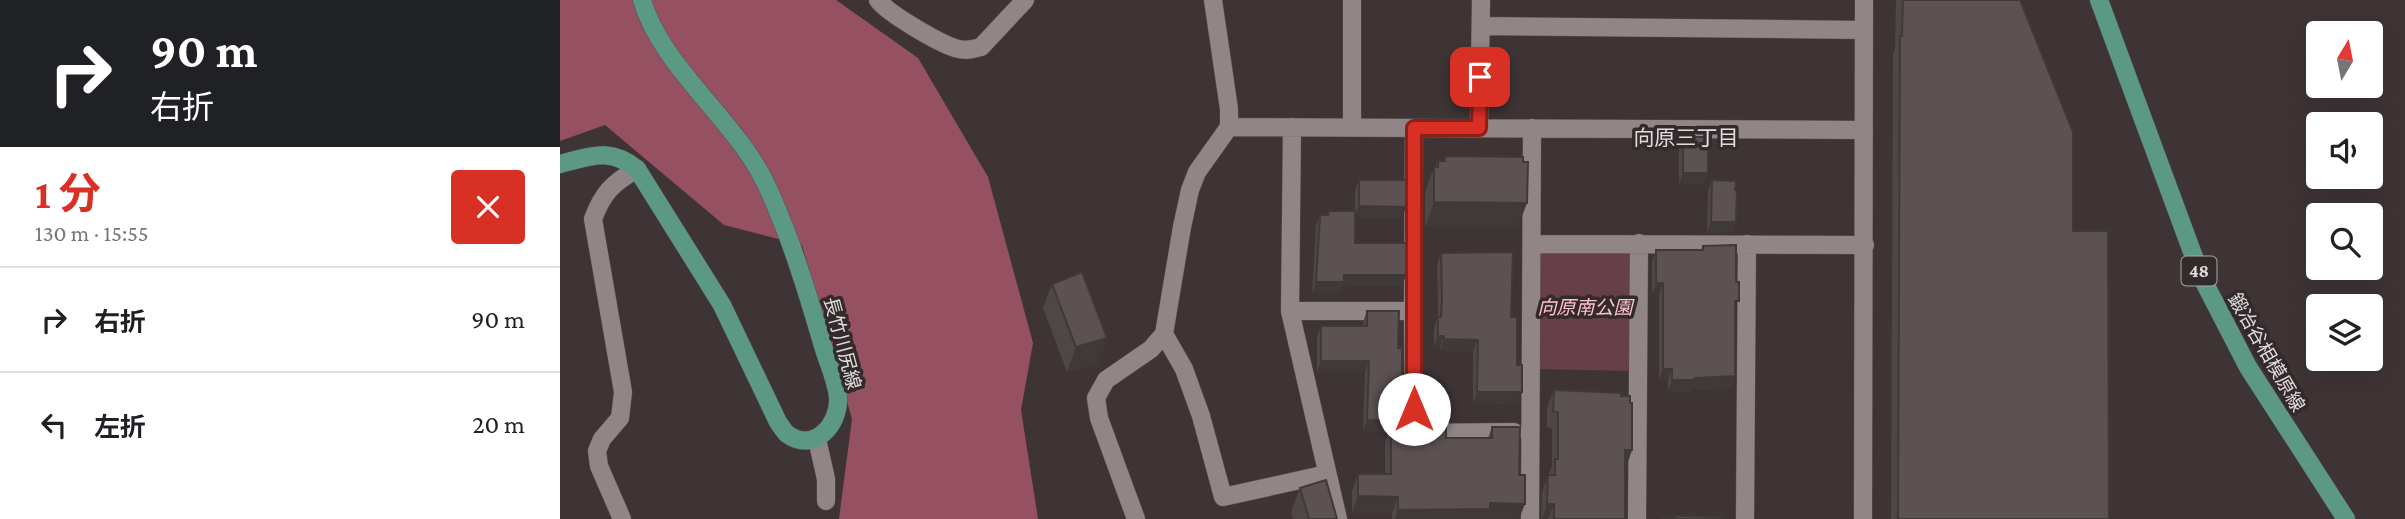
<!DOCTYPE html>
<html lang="ja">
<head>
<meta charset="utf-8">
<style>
	body { margin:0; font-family:"Crimson Pro","Noto Sans JP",serif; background:#f6f6f6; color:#202124; height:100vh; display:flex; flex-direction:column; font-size:26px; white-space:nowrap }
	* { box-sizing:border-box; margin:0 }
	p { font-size:23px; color:#757577 }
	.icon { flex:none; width:38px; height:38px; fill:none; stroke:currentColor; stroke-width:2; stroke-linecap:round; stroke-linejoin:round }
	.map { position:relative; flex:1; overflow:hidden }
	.panel { display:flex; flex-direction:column; background:#fff; width:560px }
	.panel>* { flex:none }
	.banner { background:#202124; color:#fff; overflow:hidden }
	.needle { width:46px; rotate:10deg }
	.buttons { position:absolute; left:1746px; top:21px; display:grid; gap:14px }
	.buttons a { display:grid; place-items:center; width:77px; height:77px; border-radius:7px; background:#fff; box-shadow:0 7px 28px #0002; font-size:35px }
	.pin { position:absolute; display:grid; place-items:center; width:60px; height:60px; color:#fff; margin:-30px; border-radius:14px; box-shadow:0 4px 10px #0006 }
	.me { position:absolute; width:77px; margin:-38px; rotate:0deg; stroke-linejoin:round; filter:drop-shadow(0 0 5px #0008) }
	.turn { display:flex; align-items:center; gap:24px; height:147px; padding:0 35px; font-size:32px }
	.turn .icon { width:91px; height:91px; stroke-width:2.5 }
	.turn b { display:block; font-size:49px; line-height:60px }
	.round { display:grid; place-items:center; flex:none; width:74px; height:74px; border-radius:7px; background:#f6f6f6 }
	.headline { display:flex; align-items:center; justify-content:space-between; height:119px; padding:0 35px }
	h1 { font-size:42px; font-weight:700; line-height:52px; color:#d93025 }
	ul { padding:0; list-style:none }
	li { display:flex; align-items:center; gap:21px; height:105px; padding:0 35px; border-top:2px solid #e0e0e0 }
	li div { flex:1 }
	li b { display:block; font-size:26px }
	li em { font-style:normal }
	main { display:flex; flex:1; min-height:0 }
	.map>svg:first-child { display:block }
	.green { fill:#673f48 }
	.forest { fill:#955161 }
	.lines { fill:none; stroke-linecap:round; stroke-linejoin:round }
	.minor-casing { stroke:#595152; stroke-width:19 }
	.major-casing { stroke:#595152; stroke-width:19 }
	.minor { stroke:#918587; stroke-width:18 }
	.major { stroke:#5b9985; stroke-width:18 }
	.wall { fill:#4f4647 }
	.shaded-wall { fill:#40393a }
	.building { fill:#5c5153; stroke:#40393a; stroke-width:2 }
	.route-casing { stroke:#8d1f18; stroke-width:18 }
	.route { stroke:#d93025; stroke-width:12 }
	.labels { text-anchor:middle; stroke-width:7; stroke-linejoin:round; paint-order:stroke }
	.shield { fill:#332a2c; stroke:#ada6a7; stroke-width:2 }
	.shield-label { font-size:18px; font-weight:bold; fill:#e1dbdc }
	.park-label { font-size:19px; font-style:italic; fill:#ffc0cc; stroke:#332a2c }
	.street-label { font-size:19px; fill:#e1dbdc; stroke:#332a2c }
	.neighbourhood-label { font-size:21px; fill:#e1dbdc; stroke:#332a2c }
</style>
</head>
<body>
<main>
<section class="panel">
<div class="banner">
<div class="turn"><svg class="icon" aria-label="right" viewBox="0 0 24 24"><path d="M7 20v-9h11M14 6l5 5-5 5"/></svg><div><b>90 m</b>右折</div></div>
</div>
<div class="headline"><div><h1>1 分</h1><p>130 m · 15:55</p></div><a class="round" style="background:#d93025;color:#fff"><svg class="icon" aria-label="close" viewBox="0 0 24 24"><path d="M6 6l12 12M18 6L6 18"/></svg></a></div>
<ul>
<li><svg class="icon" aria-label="right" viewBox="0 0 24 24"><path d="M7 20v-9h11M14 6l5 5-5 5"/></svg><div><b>右折</b></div><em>90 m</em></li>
<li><svg class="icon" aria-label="left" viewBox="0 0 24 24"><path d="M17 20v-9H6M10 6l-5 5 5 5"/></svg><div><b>左折</b></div><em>20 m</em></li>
</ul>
</section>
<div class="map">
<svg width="1845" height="519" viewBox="0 0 1845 519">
	<rect width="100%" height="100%" fill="#3e3436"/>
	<!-- green -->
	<path class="green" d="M1079,243L1078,371L971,369L972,244Z"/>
	<!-- forest -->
	<path class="forest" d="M0,0H276L358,58L428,177L473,343L461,410L478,519H279L292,419L242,245L164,225L45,125L0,141Z"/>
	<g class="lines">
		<!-- minor casing -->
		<g class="minor-casing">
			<path id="minor" d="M318,0C327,13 383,46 399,49C407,51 413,49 421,47L465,0
				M792,0V127
				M921,26L1304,30
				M669,127L1304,130
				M732,127L730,311L778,519
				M919,128L921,0
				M972,244L1305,245
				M730,311H853L854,433L954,432
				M853,311L854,128
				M604,334L624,369L641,416L663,497L767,474
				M257,439L266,479V501
				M62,519L39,466L37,451L42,439L60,418L63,392L33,219C43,192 53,183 77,169
				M576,519L539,418L536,398L546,380L591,349L604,334L622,227L630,190L637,172L669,127V109L653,0
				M970,519L972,128
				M1077,519L1079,243
				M1185,519L1187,244
				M1303,519L1304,0"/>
		</g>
		<!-- major casing -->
		<g class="major-casing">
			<path id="major" d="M1539,0L1641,276L1688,367L1786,519
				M0,164C31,156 50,147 77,169L162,305L218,422C220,425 224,431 227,434C254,454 280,424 278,397C276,379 268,363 263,346C252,308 241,271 227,234C220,216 213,198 204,180C173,118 101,66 82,0"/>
		</g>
		<!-- minor -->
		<use href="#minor" class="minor"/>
		<!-- major -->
		<use href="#major" class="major"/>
	</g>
	<!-- wall -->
	<path class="wall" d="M1336,0H1460L1513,231L1549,519H1331L1333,55L1335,48Z
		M1123,137L1144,184H1119V149Z
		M885,156L958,227H865V192L874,167H875L878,161H883Z
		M799,180L842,218L795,217V191Z
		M1152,180L1176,222L1172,233H1147L1148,191Z
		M769,211L795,243L846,275L842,286L783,285L780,293H752L756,225L760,215H767Z
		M1143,246L1175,312V376L1171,388L1132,389L1131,392L1108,391V380H1099V294H1092V261L1096,250H1141Z
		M881,253L951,317L958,404L913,403V351L880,350V347H874V328L877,319L878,311L877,264Z
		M492,284L538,363L507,372L483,308Z
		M807,311L838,390L835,425L886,438H928L932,427L959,519H832V513H792V491L798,474H825V442L829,432L803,431L805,372H757V337L761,326H803V322Z
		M994,390L1061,396L1072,450L1066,467H1065V519H981L982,492L992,466V429L987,427V407Z
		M740,488L777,519H733L731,512Z"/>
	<!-- shaded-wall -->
	<path class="shaded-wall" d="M1123,173H1148L1144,184H1119Z
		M874,202L967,203L958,227H865Z
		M799,206L846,207L842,218L795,217Z
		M1151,222H1176L1172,233H1147Z
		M784,275H846L842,286L783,285L780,293H752L756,282Z
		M1096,283H1103L1099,294H1092Z
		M878,336H884L880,347H874Z
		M547,338L538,363L507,372L516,347Z
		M884,339L918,340L913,351L880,350Z
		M761,361H809L805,372H757Z
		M1103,369H1112L1108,380H1099Z
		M1175,376L1171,388L1132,389L1131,392L1108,391L1112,380Z
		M917,392H962L958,404L913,403Z
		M807,420L837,421L833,432L831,425L829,432L803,431Z
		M1065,450H1072L1066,467H1058Z
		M798,496L838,497L832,513H792Z
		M930,503L965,504L959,519H835L838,510Z
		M987,504H994L988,519H982Z"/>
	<!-- building -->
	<path class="building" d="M1343,0H1460L1513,132V231H1548L1549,519H1338L1340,36H1342Z
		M1123,137H1148V173H1123Z
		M885,156L963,157V162H968L967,203L874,202V167H878V161H885Z
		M799,180H846V207L799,206Z
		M1152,180L1176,181L1175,190H1177L1176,222H1151Z
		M769,211H795V243H846V275H784V282H756L760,215H768Z
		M1176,245V282H1179V301H1175V376L1135,378V380H1112V369H1103V283H1096V250H1143V246Z
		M953,252L951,317H957V365H962V392H917L918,340L884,339V336H878V317H881L882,299L881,253Z
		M522,272L547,338L516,347L492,284Z
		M807,311H839L838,348H842V379L838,382L837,421L807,420L809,361H761V326H807Z
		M994,390L1062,393L1061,396H1070V403H1072V450H1065V519H994V504H987L988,475H995V459H998V413L993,411Z
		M831,425L886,428V438H932V427H960L959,475H965V504L930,503V509L838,510V497L798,496V474H831Z
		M766,480L777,519H749L740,488Z
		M1116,516L1161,517V519H1102V517H1116Z"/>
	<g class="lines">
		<!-- route casing -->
		<g class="route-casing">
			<path id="route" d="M854,409V128H919L920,77"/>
		</g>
		<!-- route -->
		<use href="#route" class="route"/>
	</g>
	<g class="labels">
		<!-- shield labels -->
		<rect class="shield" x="1621.5" y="256.5" width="35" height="29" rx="5"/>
		<g class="shield-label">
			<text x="1639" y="277">48</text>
		</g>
		<!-- park labels -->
		<g class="park-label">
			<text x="1025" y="314">向原南公園</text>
		</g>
		<!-- street labels -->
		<g class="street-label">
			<text transform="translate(283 343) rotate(75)" y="7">長竹川尻線</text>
			<text transform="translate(1707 352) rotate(60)" y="7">鍛冶谷相模原線</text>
		</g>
		<!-- neighbourhood labels -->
		<g class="neighbourhood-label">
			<text x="1126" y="145">向原三丁目</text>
		</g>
	</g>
</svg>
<div class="buttons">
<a><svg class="needle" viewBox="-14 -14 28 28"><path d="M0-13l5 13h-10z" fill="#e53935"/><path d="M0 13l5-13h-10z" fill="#757577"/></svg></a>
<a><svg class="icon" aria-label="sound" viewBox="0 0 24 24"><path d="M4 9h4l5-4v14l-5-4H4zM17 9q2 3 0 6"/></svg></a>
<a><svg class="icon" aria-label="search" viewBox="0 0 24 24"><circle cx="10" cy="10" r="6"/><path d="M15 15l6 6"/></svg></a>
<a><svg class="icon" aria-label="layers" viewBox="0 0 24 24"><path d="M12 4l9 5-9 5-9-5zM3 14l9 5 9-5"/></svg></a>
</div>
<div class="pin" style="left:920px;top:77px;background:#d93025"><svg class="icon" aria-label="arrive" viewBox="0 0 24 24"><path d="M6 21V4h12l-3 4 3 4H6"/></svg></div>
<svg class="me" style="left:854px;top:409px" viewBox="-20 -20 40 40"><circle r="19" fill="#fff"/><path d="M0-13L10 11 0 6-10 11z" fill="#d93025"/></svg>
</div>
</main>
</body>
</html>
